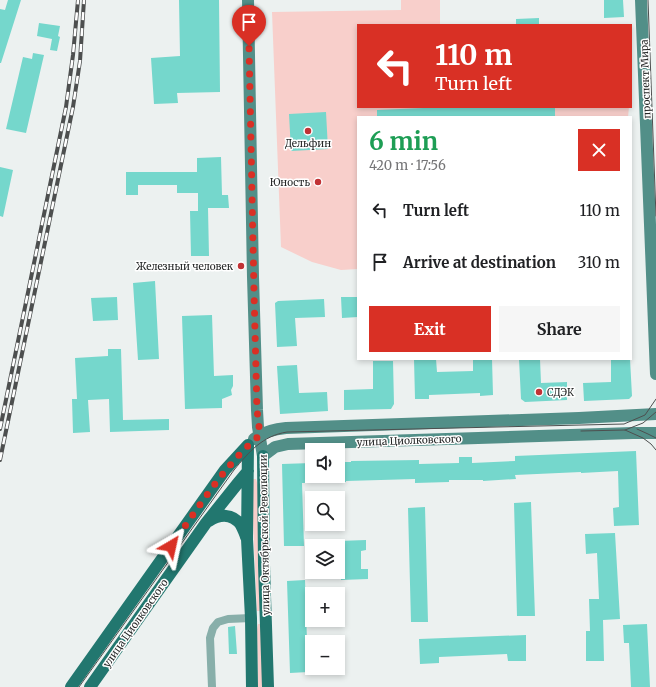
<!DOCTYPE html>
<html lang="en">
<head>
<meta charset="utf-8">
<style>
	body { margin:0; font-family:Merriweather,serif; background:#f6f6f6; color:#202124; height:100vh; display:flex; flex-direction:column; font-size:15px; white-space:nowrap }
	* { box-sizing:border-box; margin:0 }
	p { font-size:13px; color:#757577 }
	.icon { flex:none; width:22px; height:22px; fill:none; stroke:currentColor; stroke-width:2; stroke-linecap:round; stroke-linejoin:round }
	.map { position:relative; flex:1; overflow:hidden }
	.drawer { position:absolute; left:357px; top:116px; width:275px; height:244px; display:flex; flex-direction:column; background:#fff; border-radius:0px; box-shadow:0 2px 6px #0003 }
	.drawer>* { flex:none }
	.banner { position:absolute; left:357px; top:24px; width:275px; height:84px; border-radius:0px; box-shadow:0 2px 6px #0003; background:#d93025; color:#fff; overflow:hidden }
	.buttons { position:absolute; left:305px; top:443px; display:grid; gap:8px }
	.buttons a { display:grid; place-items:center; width:40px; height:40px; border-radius:0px; background:#fff; box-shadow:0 2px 6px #0003; font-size:20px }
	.pin { position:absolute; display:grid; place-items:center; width:34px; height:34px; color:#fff; margin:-41px -17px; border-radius:50% 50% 50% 0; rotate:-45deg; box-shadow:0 0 4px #0007 }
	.pin .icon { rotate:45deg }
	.me { position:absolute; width:44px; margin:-22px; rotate:36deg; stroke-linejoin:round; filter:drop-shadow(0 0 3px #0008) }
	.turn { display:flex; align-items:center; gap:14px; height:84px; padding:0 12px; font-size:18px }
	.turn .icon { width:52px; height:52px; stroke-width:2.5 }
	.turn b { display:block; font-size:28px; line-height:34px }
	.round { display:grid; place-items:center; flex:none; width:42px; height:42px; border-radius:0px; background:#f6f6f6 }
	.head { display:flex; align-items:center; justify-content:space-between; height:68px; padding:0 12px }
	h1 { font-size:24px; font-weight:700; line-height:30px; color:#1e9e55 }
	.button { display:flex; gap:8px; margin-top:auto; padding:8px 12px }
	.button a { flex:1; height:46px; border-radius:0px; background:#d93025; color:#fff; font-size:16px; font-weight:700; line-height:46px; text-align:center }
	.button a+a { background:#f6f6f6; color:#202124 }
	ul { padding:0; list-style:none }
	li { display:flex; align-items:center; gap:12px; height:52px; padding:0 12px }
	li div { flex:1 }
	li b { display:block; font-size:15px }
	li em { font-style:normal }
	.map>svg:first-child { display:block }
	.green { fill:#f8cfcb }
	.building { fill:#75d7cc }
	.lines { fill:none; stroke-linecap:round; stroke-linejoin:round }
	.street { stroke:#88afaa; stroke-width:8 }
	.secondary { stroke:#528f88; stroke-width:12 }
	.primary { stroke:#22776f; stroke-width:12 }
	.tram { stroke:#4d4f4f; stroke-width:1 }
	.rail-casing { stroke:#4d4f4f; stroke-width:4 }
	.rail { stroke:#fff; stroke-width:2.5; stroke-dasharray:8; stroke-linecap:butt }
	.route { stroke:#d93025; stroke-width:7; stroke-dasharray:0 12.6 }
	.poi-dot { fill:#c13235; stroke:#fff; stroke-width:1.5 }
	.labels { text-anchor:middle; stroke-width:3; stroke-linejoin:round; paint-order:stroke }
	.street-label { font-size:10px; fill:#252727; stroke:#fff }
	.poi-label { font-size:10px; fill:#252727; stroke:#fff; text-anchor:end }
</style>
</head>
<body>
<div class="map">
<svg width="656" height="687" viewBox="0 0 656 687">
	<rect width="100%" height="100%" fill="#ecf1f0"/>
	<!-- green -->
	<path class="green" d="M401,0H440V25H358V107H629L628,117H358V269L341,270L312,262L281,247L272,12L401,10Z
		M251,479H256L259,489L263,611H257Z
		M258,624H263L265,687H258L257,629Z"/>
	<!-- building -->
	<path class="building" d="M8,0H21L1,63H0V9L5,10Z
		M179,0H219L220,92L177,93L178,103L154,104L151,58L180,56Z
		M604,0H623L624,17L604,18Z
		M539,18V25H516V19Z
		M39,23L60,26L58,36L60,37L57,51L50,50L52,39L37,36Z
		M33,53L44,55L26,133L6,129L23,57L32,59Z
		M447,107H555V117H377V110Z
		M326,112L328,149L291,151L289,114Z
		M221,157L222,195H228L229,208H208L209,256H191L190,211H198V193H177V185H138V195H126V172H197V158Z
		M0,167L13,170L3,217L0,216Z
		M155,281L159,359L138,360L133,283Z
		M117,297L118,320L93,321L91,298Z
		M341,297H358V317L342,318Z
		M324,299L325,317L295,318L297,346L277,347L275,303L278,301Z
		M212,315L214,376L233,375V386L231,390L232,395L222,399V408L185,409L182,316Z
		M108,349H121L123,420L169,419V430L110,432L109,399L88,400L90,432L73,433L72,399H77L75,358L108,356Z
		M414,359H436L437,372L473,371V359H492L493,395L480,396V393L429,395V399H415Z
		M519,359H540L541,383L567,382V400L525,402L521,399Z
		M611,359H630L632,396L629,399L584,401L583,383L611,382Z
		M373,361H393L394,404L391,409L344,410V390L373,389Z
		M297,365L299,393L327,392L328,411L280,414L277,366Z
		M636,451L639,525L614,526L613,508L619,507L618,471L581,473V472L515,475L516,479L483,481V480H449V482L415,483V479L346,481V482L302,483L304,546H284L282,464L312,463V476H338V462H351V461L419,460V464L459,463V457H472V463L515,461V456Z
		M531,502L535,616H517L514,503Z
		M425,507L428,622H411L408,508Z
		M615,533L620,619L603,620L604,661H586V631H590L589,599H599L597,553L586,554L585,534Z
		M366,540V550L361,551V569H368V579L341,580L340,570H342L341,551H339L338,541Z
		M305,580L308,672L290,673L287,581Z
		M647,624L650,687H631L629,643H624L623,625Z
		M235,626L237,654H229L228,627Z
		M526,635V661H508L507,654L439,657V663L420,664L419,639Z"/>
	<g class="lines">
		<!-- street -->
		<path class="street" d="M212,687L210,638L213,628L218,622L228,619L251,618"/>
		<!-- secondary -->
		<path class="secondary" d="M248,0L253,277L257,410L258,427L263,456
			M641,0L656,374
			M254,439C263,432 275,429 286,428L579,418L656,414
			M263,456L275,447L288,444L633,433H656"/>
		<!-- primary -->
		<path class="primary" d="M248,445L247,539L251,618L252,687
			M263,456L264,565L268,687
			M209,521C220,514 232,513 241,525C243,529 245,533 246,537
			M71,687L225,470L248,445
			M90,687L206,523L238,483L248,471"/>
		<!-- tram -->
		<path class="tram" d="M648,0L656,216
			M637,429L648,434L656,438
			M625,430L643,423L656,412
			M581,431L625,430L643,438L651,444L656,450
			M79,687L234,470C249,452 262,436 287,432L624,424L645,415L656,399"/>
		<!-- rail casing -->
		<g class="rail-casing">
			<path id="rail" d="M0,429L66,107L73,55L78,0
				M0,460L73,107L80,61L84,0"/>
		</g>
		<!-- rail -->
		<use href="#rail" class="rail"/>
	</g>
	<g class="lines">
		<!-- route -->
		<path class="route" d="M171,546C198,509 224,465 260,435L257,410L254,292L249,46"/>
	</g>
	<!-- markers -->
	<g class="poi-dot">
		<circle cx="308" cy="131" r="4"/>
		<circle cx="318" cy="182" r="4"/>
		<circle cx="241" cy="266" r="4"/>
		<circle cx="539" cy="392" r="4"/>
	</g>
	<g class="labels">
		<!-- street labels -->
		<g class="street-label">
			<text transform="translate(645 79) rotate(-92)" y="4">проспект Мира</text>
			<text transform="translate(409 440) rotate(-2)" y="4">улица Циолковского</text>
			<text transform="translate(264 535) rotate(-91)" y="4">улица Октябрьской Революции</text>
			<text transform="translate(135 623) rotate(-55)" y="4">улица Циолковского</text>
		</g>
		<!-- poi labels -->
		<g class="poi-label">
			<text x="308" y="147" text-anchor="middle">Дельфин</text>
			<text x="310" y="186">Юность</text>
			<text x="233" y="270">Железный человек</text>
			<text x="547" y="396" text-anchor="start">СДЭК</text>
		</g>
	</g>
</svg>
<div class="buttons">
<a><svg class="icon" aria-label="sound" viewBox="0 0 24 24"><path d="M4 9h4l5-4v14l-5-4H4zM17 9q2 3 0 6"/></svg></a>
<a><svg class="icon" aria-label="search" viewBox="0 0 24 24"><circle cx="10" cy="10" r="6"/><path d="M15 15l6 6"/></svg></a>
<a><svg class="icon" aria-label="layers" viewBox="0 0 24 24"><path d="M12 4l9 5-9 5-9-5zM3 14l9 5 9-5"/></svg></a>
<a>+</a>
<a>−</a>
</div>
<div class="pin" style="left:249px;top:46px;background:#d93025"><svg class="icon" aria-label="arrive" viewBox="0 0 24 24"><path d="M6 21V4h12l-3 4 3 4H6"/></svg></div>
<svg class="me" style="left:171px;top:546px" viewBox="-20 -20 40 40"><path d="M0-17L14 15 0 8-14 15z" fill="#d93025" stroke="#fff" stroke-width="4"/></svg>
<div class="banner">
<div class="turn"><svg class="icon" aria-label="left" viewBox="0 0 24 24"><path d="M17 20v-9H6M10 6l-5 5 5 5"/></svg><div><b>110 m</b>Turn left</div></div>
</div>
<section class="drawer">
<div class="head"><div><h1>6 min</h1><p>420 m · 17:56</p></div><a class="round" style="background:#d93025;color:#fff"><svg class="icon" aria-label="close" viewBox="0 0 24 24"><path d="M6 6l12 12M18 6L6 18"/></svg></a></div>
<ul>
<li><svg class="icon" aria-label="left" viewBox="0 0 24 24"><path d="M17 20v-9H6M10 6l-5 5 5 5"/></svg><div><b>Turn left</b></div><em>110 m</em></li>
<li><svg class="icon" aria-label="arrive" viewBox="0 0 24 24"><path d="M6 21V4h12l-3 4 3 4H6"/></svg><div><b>Arrive at destination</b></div><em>310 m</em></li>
</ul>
<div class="button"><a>Exit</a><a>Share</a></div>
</section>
</div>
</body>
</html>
